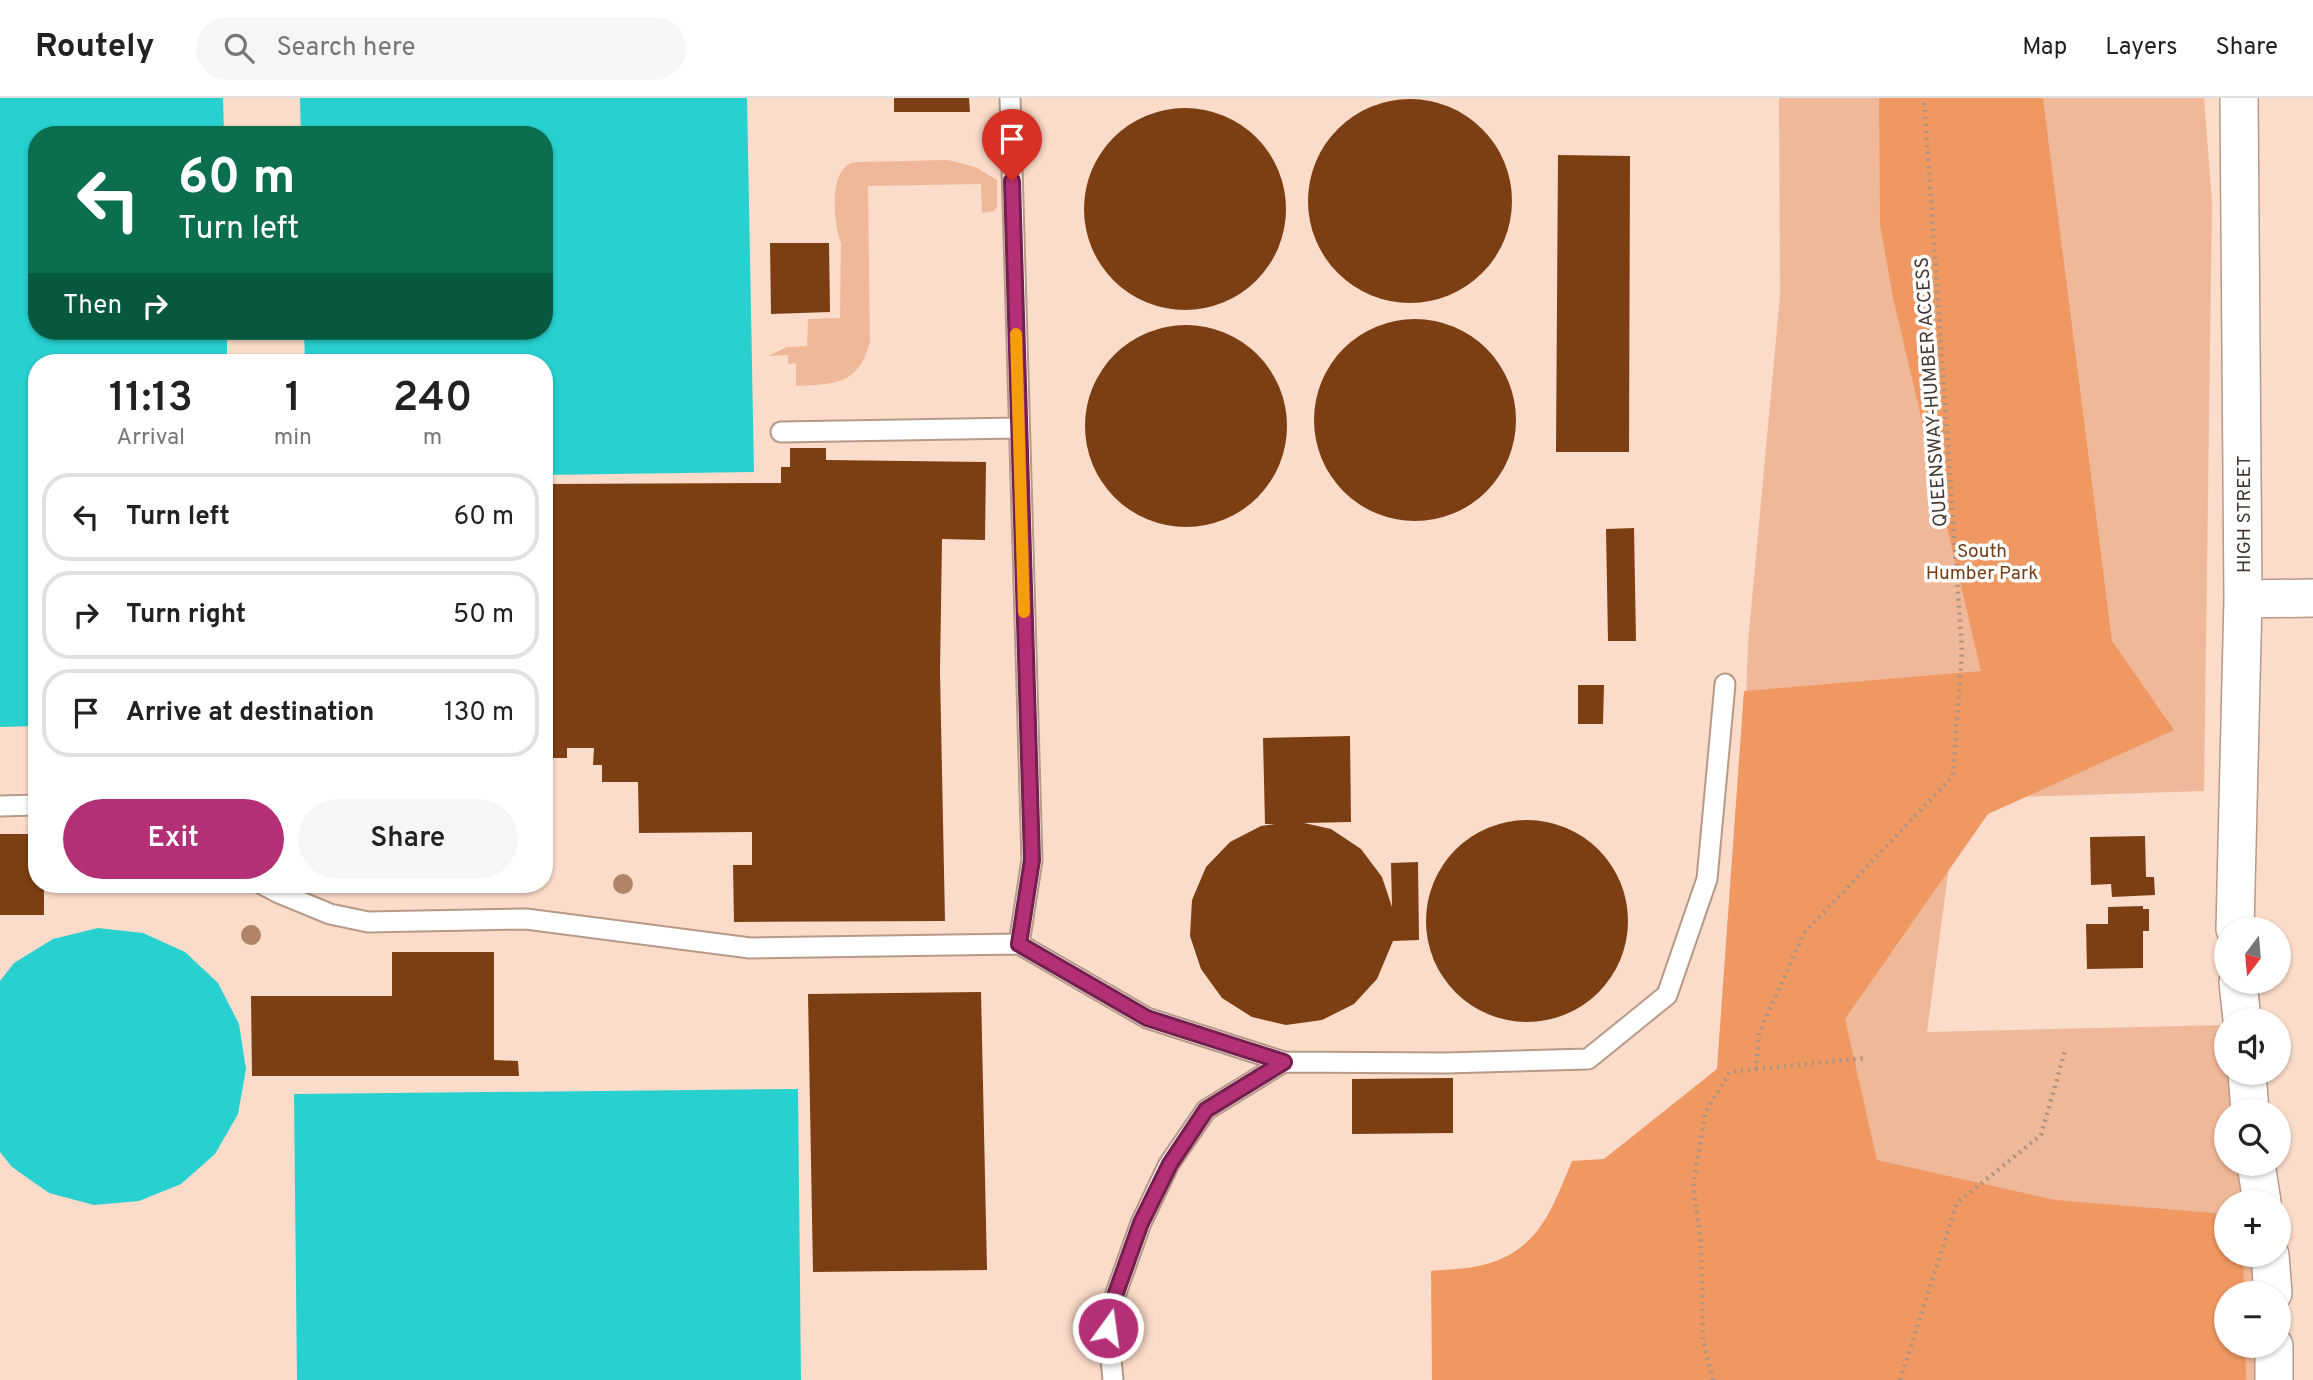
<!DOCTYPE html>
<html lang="en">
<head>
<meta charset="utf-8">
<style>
	body { margin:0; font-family:Overpass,sans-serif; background:#f6f6f6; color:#222; height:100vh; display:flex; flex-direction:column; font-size:26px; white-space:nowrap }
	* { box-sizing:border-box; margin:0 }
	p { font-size:23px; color:#767676 }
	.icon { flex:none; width:38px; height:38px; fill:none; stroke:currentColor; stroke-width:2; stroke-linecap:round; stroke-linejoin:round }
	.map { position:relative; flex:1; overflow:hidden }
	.sheet { position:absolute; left:28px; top:256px; width:525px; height:539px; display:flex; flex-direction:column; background:#fff; border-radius:28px; box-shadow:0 2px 5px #0004 }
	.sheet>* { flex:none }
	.banner { position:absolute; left:28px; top:28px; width:525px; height:214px; border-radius:28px; box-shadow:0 2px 5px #0004; background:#0b6e4f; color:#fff; overflow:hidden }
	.needle { width:46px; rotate:196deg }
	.buttons { position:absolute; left:2214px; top:819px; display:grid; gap:14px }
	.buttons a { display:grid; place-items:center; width:77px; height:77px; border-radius:50%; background:#fff; box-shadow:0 2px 5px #0004; font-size:35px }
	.pin { position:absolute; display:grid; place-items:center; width:60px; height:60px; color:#fff; margin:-72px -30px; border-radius:50% 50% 50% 0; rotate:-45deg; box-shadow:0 0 7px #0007 }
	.pin .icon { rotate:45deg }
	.me { position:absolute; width:77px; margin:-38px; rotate:14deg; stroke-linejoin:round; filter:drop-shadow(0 0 5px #0008) }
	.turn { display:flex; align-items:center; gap:24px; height:147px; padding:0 35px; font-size:32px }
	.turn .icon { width:91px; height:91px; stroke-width:2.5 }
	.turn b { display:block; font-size:49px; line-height:60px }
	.then { display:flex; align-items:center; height:66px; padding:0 35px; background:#0003; gap:14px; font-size:26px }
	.eta { display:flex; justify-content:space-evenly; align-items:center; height:119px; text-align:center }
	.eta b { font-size:42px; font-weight:600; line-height:49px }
	.primary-button { display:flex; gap:14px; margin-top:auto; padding:14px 35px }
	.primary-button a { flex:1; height:80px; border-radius:42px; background:#b33077; color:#fff; font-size:28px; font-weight:600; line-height:80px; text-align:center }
	.primary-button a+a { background:#f6f6f6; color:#222 }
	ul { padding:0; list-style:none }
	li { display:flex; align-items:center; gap:21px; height:88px; margin:0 14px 10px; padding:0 21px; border:4px solid #e0e0e0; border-radius:28px }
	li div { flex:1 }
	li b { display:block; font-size:26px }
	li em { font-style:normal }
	header { display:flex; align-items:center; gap:42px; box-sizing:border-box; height:98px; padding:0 35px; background:#fff; border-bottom:2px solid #e0e0e0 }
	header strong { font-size:33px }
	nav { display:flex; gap:38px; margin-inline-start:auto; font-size:24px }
	.search { width:490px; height:63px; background:#f6f6f6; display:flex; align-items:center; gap:18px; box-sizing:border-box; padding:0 24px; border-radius:38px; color:#767676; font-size:26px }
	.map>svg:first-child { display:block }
	.green { fill:#efb898 }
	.forest { fill:#f09862 }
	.water { fill:#28d0d0 }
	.building { fill:#7c3f13 }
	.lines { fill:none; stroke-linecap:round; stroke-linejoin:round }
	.service-casing { stroke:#b79988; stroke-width:23 }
	.minor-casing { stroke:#b79988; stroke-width:40 }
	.path { stroke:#aa9285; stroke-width:4.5; stroke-dasharray:2 5; stroke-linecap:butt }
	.service { stroke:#fff; stroke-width:19 }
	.minor { stroke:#fff; stroke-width:37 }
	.tree { fill:#b18467 }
	.route-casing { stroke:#741f4d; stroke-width:18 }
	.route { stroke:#b33077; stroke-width:12 }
	.slow { stroke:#f59e0b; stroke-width:12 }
	.labels { text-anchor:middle; stroke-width:7; stroke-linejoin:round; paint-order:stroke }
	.street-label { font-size:19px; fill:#453831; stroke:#fff }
	.park-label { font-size:19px; fill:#753d16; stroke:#fff }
</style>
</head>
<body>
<header>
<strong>Routely</strong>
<div class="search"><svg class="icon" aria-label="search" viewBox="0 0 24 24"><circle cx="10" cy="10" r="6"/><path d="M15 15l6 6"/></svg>Search here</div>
<nav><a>Map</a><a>Layers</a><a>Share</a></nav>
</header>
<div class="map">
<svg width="2313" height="1282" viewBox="0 0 2313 1282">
	<rect width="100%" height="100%" fill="#fbdbc9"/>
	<!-- green -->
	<path class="green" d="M1779,0H2204L2212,103L2204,693L1958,701L1927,934L2226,927V975H2233L2238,1013H2226V1066H2244L2248,1104H2226V1157H2255L2260,1195H2226V1248H2267L2271,1282H1477L1732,978L1748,545L1780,198Z
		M948,62L975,69L997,82V109L994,113L982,115L981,86L868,88L870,243C859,287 836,286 796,288V265L788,266V257L768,258L787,249L807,248L808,221L840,220L841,145C834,127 828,75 851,65C855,64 859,64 863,64Z"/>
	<!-- forest -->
	<path class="forest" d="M1879,0H2043L2112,543L2174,632L1988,716L1845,921L1877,1062L2055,1102L2226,1116V1157H2243L2244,1195H2226V1248H2245L2246,1282H1432L1431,1173C1450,1171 1472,1171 1490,1165C1541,1149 1553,1108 1572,1063L1604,1061L1717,971L1744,593L1981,573L1893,200L1880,126Z"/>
	<!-- water -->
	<path class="water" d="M0,0H223L224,37H37V233H227V264H37V628L0,629Z
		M300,0H747L754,374L544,377V264H305L304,233H544V37H301Z
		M98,830L143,835L185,854L218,885L239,926L246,971L238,1016L215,1056L181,1086L139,1103L94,1107L49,1095L12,1069L0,1054V883L14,865L53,841Z
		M798,991L801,1282H297L294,996Z"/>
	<!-- building -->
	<path class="building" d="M894,0H969L970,14H894Z
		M1308 103a102 102 0 1 1 204 0a102 102 0 1 1-204 0Z
		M1084 111a101 101 0 1 1 202 0a101 101 0 1 1-202 0Z
		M1558,57L1630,58L1629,354H1556Z
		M770,145H829L830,214L771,216Z
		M1314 322a101 101 0 1 1 202 0a101 101 0 1 1-202 0Z
		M1085 328a101 101 0 1 1 202 0a101 101 0 1 1-202 0Z
		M790,350H826V362L986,364L985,442L942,441L940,574L945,823L734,824L733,767H752V734L639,735L638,684H602V667H593L594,650H567V660H544V386L781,385V369H790Z
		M1634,430L1636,543H1608L1606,431Z
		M1578,587H1604L1603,626H1578Z
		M1350,638L1351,724L1304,725L1331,731L1361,751L1382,779L1392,809L1391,765L1418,764L1419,842L1393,843L1377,881L1354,906L1322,922L1286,927L1252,919L1222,900L1201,871L1190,838L1192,802L1206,769L1230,744L1261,728L1275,726H1265L1263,640Z
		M1426 823a101 101 0 1 1 202 0a101 101 0 1 1-202 0Z
		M0,736H37V786H44V817H0Z
		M2145,738L2146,779H2154L2155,797L2112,799L2111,786L2091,787L2090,739Z
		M2143,808V811H2149V833H2143V870L2087,871L2086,826H2108V809Z
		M392,854H494V962L518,963L519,978H252L251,898H392Z
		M981,894L987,1172L813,1174L808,896Z
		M1453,980V1035L1352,1036V981Z"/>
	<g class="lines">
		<!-- service casing -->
		<g class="service-casing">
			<path id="service" d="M1010,0L1032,762L1019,846
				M781,334L1019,330
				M0,708L37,707
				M262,786L279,795L330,816L368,824L526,821L750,850L1019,846L1147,920L1284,964L1446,965L1588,961L1667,897L1707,781L1725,586
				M1113,1282L1108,1230L1116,1195L1141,1125L1169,1066L1206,1012L1284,964"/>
		</g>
		<!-- minor casing -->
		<g class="minor-casing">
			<path id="minor" d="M2243,501L2313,500
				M2235,831L2243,501L2239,0
				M2238,884L2242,922
				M2247,975L2250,1013
				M2256,1066L2262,1104
				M2270,1157L2273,1195
				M2274,1248V1282"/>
		</g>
		<!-- path -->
		<path class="path" d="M1756,971L1867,960
			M1713,1282L1703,1243L1701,1143L1693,1089L1705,1015L1730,974L1756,971L1759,935L1804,835L1953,678L1962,553L1924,0
			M1900,1282L1957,1105L2041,1037L2065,953"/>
		<!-- service -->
		<use href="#service" class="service"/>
		<!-- minor -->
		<use href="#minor" class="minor"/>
	</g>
	<!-- trees -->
	<g class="tree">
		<circle cx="623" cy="786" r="10"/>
		<circle cx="251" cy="837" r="10"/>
	</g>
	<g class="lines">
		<!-- route casing -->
		<g class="route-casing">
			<path id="route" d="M1012,83L1032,762L1019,846L1147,920L1284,964L1206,1012L1170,1066L1141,1125L1116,1195L1108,1230"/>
		</g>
		<!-- route -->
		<use href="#route" class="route"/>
		<!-- slow -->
		<path class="slow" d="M1016,236L1024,514"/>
	</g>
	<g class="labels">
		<!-- street labels -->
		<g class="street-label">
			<text transform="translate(1930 294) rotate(-94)" y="7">QUEENSWAY-HUMBER ACCESS</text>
			<text transform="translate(2243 416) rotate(-90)" y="7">HIGH STREET</text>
		</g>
		<!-- park labels -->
		<g class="park-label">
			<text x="1982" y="459">South<tspan x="1982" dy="22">Humber Park</tspan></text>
		</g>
	</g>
</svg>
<div class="buttons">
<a><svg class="needle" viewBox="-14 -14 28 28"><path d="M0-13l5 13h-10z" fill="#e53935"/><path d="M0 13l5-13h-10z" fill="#767676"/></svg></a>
<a><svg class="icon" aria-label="sound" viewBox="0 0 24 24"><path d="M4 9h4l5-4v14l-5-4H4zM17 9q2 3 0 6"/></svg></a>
<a><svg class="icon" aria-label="search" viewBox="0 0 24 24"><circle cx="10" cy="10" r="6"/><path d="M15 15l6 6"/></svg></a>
<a>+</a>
<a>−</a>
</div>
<div class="pin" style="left:1012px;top:83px;background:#d93025"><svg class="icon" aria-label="arrive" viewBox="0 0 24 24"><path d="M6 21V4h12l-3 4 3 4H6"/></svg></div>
<svg class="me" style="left:1108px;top:1230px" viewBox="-20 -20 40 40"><circle r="17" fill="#b33077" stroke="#fff" stroke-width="3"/><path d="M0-11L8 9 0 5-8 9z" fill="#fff"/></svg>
<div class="banner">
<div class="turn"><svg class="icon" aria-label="left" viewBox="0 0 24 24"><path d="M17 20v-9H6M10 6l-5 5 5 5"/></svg><div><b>60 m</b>Turn left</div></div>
<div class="then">Then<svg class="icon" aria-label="right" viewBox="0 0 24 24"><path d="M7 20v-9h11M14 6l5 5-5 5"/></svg></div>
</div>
<section class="sheet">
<div class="eta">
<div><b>11:13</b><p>Arrival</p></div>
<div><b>1</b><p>min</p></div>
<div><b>240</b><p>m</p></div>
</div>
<ul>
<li><svg class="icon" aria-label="left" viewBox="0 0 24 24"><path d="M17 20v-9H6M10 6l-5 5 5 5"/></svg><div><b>Turn left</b></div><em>60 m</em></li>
<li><svg class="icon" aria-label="right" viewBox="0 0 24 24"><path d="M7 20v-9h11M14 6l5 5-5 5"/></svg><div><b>Turn right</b></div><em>50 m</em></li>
<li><svg class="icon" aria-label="arrive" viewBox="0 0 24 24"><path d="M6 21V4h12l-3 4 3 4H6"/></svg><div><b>Arrive at destination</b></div><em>130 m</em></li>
</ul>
<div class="primary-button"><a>Exit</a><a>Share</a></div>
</section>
</div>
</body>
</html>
